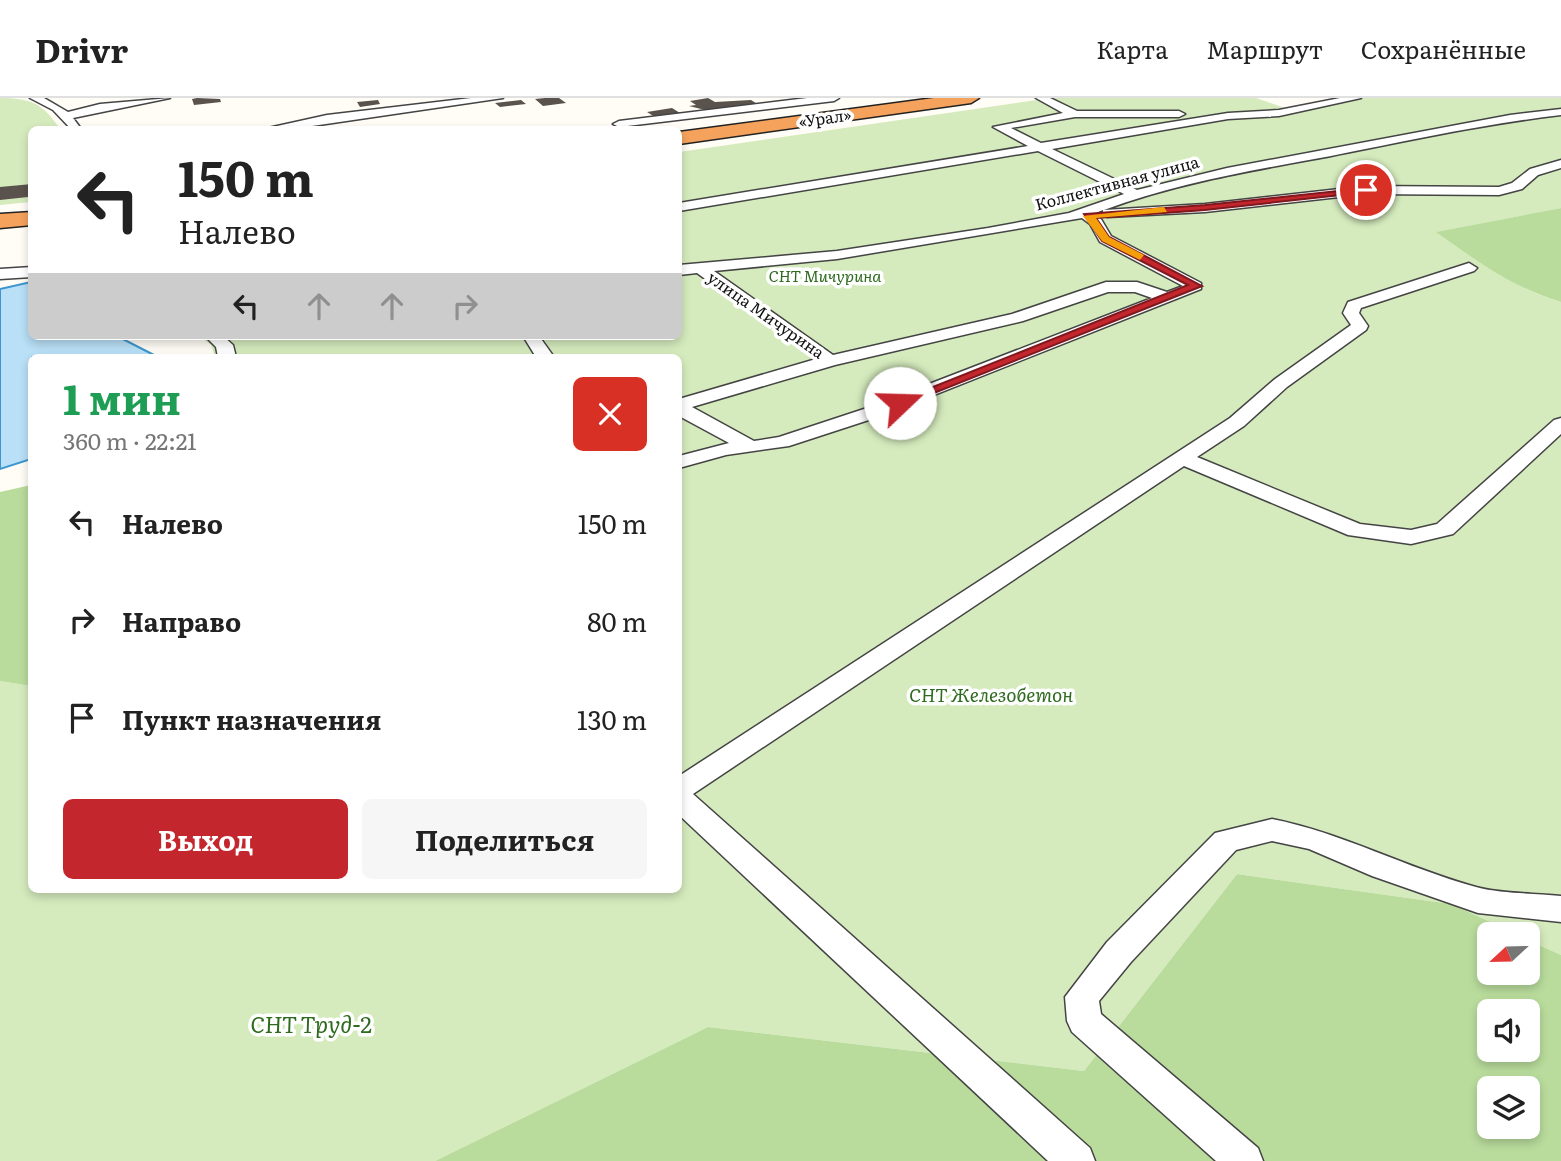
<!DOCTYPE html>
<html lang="ru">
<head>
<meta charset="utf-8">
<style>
	body { margin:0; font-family:Literata,serif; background:#f6f6f6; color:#222; height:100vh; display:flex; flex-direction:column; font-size:26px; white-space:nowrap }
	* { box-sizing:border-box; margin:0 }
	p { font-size:23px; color:#767676 }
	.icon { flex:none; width:38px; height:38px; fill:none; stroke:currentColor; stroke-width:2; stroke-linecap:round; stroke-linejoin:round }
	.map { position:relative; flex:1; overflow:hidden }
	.sheet { position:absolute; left:28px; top:256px; width:654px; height:539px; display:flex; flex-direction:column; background:#fff; border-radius:10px; box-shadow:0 4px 10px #0003 }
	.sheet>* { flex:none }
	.guide { position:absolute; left:28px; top:28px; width:654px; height:214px; border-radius:10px; box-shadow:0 4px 10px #0003; background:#fff; color:#222; overflow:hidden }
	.needle { width:46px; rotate:248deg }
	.controls { position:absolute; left:1477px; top:824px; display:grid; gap:14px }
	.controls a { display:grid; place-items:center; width:63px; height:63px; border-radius:10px; background:#fff; box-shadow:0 4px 10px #0003; font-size:35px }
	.pin { position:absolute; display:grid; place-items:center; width:60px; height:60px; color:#fff; margin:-30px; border:4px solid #fff; border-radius:50%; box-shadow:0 2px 7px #0007 }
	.me { position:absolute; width:77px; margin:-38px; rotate:69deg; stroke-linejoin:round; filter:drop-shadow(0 0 5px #0008) }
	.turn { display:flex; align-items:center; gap:24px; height:147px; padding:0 35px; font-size:32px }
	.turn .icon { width:91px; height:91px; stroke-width:2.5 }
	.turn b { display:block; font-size:49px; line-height:60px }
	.lanes { display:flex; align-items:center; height:66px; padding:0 35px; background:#0003; justify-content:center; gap:35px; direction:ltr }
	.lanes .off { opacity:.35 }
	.round { display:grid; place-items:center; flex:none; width:74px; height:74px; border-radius:10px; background:#f6f6f6 }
	.headline { display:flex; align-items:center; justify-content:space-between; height:119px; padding:0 35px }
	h1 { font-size:42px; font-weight:700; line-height:52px; color:#1e9e55 }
	.button { display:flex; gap:14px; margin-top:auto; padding:14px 35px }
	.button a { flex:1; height:80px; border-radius:10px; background:#c4262e; color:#fff; font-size:28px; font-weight:700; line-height:80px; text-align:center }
	.button a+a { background:#f6f6f6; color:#222 }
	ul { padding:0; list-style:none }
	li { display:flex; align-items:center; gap:21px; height:98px; padding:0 35px }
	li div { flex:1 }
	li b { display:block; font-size:26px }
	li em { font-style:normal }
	header { display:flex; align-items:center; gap:42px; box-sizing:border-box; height:98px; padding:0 35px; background:#fff; border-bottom:2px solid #e0e0e0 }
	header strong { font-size:33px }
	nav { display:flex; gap:38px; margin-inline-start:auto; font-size:24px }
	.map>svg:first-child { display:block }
	.green { fill:#d5ebbd }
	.forest { fill:#b9dc9c; fill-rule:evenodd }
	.water { fill:#b9e0f7; stroke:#3f96cf; stroke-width:2 }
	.building { fill:#5a524d }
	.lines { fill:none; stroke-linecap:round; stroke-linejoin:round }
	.street-casing { stroke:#444; stroke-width:3 }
	.highway-casing { stroke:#222; stroke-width:3 }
	.street { fill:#fff; fill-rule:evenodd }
	.highway { fill:#f5a25d; fill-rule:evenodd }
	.route { fill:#c4262e; stroke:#7f191e; stroke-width:2 }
	.slow { fill:#f59e0b }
	.labels { text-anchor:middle; stroke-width:7; stroke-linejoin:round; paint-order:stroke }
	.far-street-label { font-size:16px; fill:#111; stroke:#fff }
	.far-park-label { font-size:16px; font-style:italic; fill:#2f6b1f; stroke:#fff }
	.park-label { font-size:19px; font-style:italic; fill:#2f6b1f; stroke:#fff }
	.near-park-label { font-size:23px; font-style:italic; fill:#2f6b1f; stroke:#fff }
</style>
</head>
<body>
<header>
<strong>Drivr</strong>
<nav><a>Карта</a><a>Маршрут</a><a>Сохранённые</a></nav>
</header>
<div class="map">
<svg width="1561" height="1063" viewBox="0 0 1561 1063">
	<rect width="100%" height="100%" fill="#fffdf5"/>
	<!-- green -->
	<path class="green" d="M0,0C30,0 43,5 60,31L32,32L31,104L0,107Z
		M1050,0H1256L1285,10L1346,0H1561V110L1437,134C1475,162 1516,191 1561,204V857L1528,842V836H1517L1451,806L1237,776L1084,973L708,929L435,1063H0V583L31,588L32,791H679V259H215L211,247L199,238H679V54Z"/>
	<!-- forest -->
	<path class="forest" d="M1561,110V204C1515,191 1475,162 1436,134Z
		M31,387H32L31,588L0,583V394Z
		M1237,776L1451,806L1517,836H1489V875H1528V842L1561,857V1063H435L708,929L1084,973ZM1489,914H1528V952H1489ZM1489,990H1528V1029H1489Z"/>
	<!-- water -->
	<path class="water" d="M31,184L32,238H117L154,257L32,259L31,361L0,371V191Z"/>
	<!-- building -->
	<path class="building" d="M197,0L220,1L221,4L194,7L192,1Z
		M545,0H559L566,5L543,8L535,1Z
		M708,0L715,4L751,2L759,7L705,12L689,8L696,7L690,3Z
		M378,2L380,6L360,9L357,4Z
		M521,2L526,6L500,9L495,5Z
		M672,10L680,15L655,19L647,14Z
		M32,86L28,99L0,102V89Z"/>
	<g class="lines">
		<!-- street casing -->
		<g class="street-casing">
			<path id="street" d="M30,0H44L68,14L100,6L170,0L73,20L82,32H72L53,12Z
				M471,0H503L285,32H259L327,17Z
				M807,0H839L834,3L619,29L613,26L619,23Z
				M1036,0H1050L1077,13H1179L1185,16L1179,19H1075L1011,30L1041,45L1228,15L1279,12L1340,0H1361L1279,18L1228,21L1052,51L1137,92L1227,70L1510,17L1561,11V17C1484,26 1407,43 1331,58C1255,72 1177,85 1104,112L1205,106L1366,88L1499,89L1512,85L1530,71L1561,62V70L1538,77L1522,91L1499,97L1366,96L1205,114L1108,119L1103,118V112L1093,116L1101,121L1111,138L1201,185V191L881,318L789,348L726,357L679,370V358L729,345L679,318V301L816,261L697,175L679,177V167L837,153L988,130L1069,115L1124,96L1038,53L679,113V105L1028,48L993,29L1063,15ZM1082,120L1090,126L1100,144L1183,188L1167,194L1137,184H1106L1012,216L833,257L714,173L837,161ZM1108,194H1135L1152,200L867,310L779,339L754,343L692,309L835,267L1023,223Z
				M1469,165L1477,170L1474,173L1361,210L1359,215L1368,228L1366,232L1287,289L1244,328L1197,359L1360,426L1411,432L1437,426L1554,322L1561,320V336L1453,436L1411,446L1348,437L1184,368L693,696L1090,1050L1095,1063H1048L679,717V678L1230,320L1275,281L1351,227L1343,215L1348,204Z
				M32,169V179L0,181V171Z
				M205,238H223L233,247L236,259H218L216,249Z
				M523,238H539L554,259H536Z
				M1272,721C1343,735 1406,770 1476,789C1502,796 1533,795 1561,798V824L1478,815L1372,778L1309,751L1272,743L1236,752L1131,864L1099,903L1101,916L1258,1050L1263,1063H1216L1072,934L1067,923L1065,899L1107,844L1215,735Z"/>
		</g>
		<!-- highway casing -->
		<g class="highway-casing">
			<path id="highway" d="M934,0H979L971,5L679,46V34Z
				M32,114V127L0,130V116Z"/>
		</g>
		<!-- street -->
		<use href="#street" class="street"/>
		<!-- highway -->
		<use href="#highway" class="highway"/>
	</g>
	<!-- route -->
	<path class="route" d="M1366,90L1369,94L1205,112L1096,120L1109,139L1202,188L904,307L893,305L1188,187L1102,143L1084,116L1205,107Z"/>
	<!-- slow -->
	<path class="slow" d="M1164,109L1167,114L1096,120L1109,139L1144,157L1140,162L1102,143L1083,118Z"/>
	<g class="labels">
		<!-- far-street labels -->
		<g class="far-street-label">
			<text transform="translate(825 20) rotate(-8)" y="6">«Урал»</text>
			<text transform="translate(1117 85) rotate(-15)" y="6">Коллективная улица</text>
			<text transform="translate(766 217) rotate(35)" y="6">улица Мичурина</text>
		</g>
		<!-- far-park labels -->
		<g class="far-park-label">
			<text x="825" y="184">СНТ Мичурина</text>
		</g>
		<!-- park labels -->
		<g class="park-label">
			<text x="991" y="604">СНТ Железобетон</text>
		</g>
		<!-- near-park labels -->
		<g class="near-park-label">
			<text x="311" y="935">СНТ Труд-2</text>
		</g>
	</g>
</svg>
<div class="controls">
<a><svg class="needle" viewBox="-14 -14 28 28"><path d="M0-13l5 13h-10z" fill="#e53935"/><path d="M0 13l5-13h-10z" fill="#767676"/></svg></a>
<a><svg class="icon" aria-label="sound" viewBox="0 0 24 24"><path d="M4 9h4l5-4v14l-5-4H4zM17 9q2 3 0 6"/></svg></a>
<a><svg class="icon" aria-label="layers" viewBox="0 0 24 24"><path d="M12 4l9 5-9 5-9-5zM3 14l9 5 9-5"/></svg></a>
</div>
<div class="pin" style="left:1366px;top:92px;background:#d93025"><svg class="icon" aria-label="arrive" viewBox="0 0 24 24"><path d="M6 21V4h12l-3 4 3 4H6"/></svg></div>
<svg class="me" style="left:900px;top:305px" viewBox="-20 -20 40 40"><circle r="19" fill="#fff"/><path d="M0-13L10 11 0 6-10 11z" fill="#c4262e"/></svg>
<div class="guide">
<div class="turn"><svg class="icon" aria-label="left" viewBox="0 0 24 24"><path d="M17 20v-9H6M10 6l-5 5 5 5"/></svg><div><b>150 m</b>Налево</div></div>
<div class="lanes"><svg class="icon" aria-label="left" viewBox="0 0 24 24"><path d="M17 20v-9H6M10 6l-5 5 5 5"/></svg><svg class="icon off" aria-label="ahead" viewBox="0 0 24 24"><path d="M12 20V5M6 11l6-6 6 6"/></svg><svg class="icon off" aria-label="ahead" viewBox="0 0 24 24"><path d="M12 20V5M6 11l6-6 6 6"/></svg><svg class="icon off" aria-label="right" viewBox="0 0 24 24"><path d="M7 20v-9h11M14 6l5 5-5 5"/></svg></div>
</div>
<section class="sheet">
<div class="headline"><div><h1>1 мин</h1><p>360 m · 22:21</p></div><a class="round" style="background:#d93025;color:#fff"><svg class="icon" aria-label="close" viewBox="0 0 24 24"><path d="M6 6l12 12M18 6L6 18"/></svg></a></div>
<ul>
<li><svg class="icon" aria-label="left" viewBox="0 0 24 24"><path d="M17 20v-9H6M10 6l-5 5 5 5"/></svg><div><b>Налево</b></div><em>150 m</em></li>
<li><svg class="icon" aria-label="right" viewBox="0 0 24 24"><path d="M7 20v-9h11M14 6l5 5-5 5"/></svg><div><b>Направо</b></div><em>80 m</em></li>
<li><svg class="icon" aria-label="arrive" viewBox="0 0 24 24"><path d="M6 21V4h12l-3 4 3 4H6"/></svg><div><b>Пункт назначения</b></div><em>130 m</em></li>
</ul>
<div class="button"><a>Выход</a><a>Поделиться</a></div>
</section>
</div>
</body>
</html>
